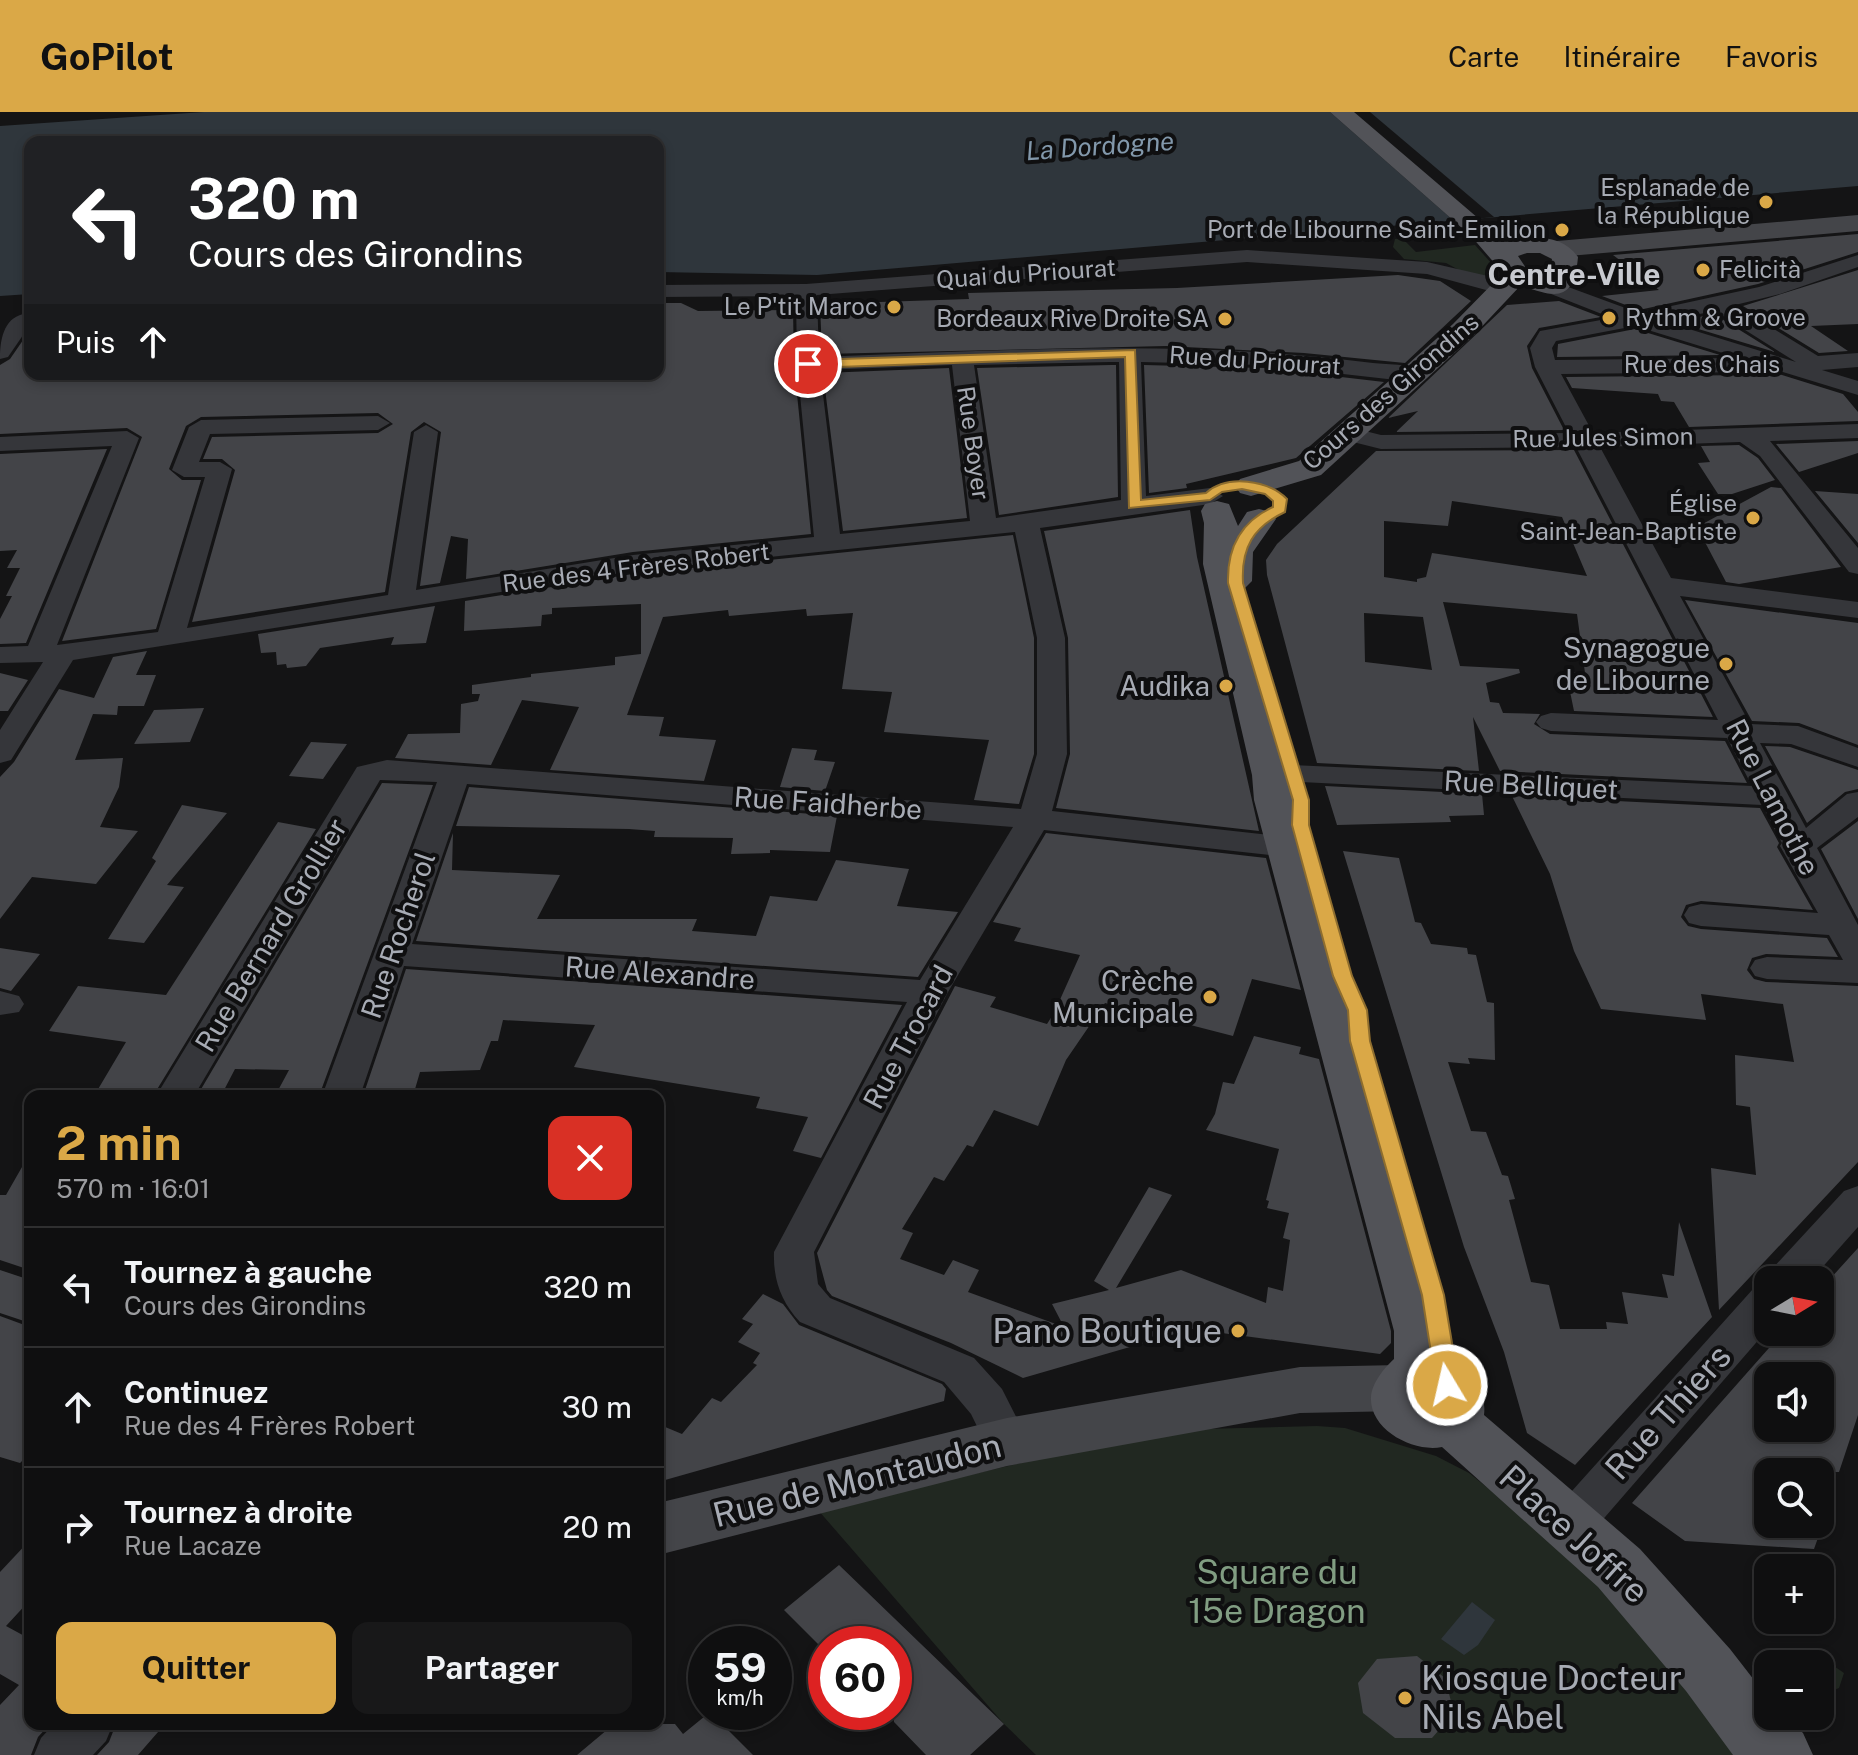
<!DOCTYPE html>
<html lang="fr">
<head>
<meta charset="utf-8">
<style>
	body { margin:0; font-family:"Public Sans",sans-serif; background:#181819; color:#f1f3f6; height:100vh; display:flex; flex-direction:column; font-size:30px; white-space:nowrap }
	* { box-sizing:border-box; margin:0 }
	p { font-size:26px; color:#9b9c9f }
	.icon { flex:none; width:44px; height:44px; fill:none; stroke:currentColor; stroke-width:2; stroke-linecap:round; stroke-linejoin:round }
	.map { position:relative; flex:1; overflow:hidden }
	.panel { position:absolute; left:24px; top:978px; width:640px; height:640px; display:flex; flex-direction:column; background:#0f0f10; border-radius:16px; box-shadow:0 4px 12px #0003,0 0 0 2px #2f2f30 }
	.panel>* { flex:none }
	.hud { position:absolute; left:24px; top:24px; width:640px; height:244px; border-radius:16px; box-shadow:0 4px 12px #0003,0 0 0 2px #2f2f30; background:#202124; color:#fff; overflow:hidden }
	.needle { width:52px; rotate:80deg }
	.fabs { position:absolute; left:1754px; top:1154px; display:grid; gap:16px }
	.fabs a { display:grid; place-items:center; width:80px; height:80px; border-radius:16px; background:#0f0f10; box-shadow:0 4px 12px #0003,0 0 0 2px #2f2f30; font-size:40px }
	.speed { position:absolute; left:688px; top:1514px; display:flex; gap:16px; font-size:40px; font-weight:700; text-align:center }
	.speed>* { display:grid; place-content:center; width:104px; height:104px; border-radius:50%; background:#0f0f10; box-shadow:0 4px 12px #0003,0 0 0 2px #2f2f30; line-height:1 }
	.speed small { font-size:20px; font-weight:400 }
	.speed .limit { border:12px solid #d22; background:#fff; color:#111 }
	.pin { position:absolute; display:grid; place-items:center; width:68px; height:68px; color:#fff; margin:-34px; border:4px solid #fff; border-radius:50%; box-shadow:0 2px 8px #0007 }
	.me { position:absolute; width:88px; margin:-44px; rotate:351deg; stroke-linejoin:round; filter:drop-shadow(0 0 6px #0008) }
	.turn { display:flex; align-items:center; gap:28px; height:168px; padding:0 32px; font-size:36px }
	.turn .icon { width:104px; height:104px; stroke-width:2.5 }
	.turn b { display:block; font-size:56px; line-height:68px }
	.then { display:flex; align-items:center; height:76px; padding:0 32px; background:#0003; gap:16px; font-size:30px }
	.round { display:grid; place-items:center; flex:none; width:84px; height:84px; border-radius:16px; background:#181819 }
	.head { display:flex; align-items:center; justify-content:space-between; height:136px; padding:0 32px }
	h1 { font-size:48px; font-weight:700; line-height:60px; color:#daa847 }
	.cta { display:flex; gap:16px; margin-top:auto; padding:16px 32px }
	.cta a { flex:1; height:92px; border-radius:16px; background:#daa847; color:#111; font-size:32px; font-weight:700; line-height:92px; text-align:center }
	.cta a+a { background:#181819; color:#f1f3f6 }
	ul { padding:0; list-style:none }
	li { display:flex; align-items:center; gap:24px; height:120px; padding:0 32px; border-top:2px solid #2f2f30 }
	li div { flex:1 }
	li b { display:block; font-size:30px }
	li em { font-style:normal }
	header { display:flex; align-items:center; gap:48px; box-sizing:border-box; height:112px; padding:0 40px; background:#daa847; color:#111 }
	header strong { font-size:38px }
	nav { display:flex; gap:44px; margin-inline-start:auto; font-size:28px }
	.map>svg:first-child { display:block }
	.green { fill:#212821 }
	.water { fill:#2f363c }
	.pier { fill:#141415 }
	.building { fill:#434448; fill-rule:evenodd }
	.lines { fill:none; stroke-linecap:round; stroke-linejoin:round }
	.minor { fill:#35363a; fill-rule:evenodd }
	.secondary { fill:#444549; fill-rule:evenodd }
	.primary { fill:#525358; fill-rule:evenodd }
	.route { fill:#daa847; stroke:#8e6d2e; stroke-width:2 }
	.poi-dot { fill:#daa847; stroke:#0f0f10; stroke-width:3 }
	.labels { text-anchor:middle; stroke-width:8; stroke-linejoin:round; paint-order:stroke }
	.far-poi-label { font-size:24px; fill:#a7abb4; stroke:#0f0f10; text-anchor:end }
	.far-street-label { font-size:24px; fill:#a7abb4; stroke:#0f0f10 }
	.far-water-label { font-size:26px; font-style:italic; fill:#8298ab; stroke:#0f0f10 }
	.poi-label { font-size:28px; fill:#a7abb4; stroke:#0f0f10; text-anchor:end }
	.street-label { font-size:28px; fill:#a7abb4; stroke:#0f0f10 }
	.far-district-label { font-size:30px; font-weight:bold; fill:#c8cad0; stroke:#0f0f10 }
	.near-poi-label { font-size:34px; fill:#a7abb4; stroke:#0f0f10; text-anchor:end }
	.near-street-label { font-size:34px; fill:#a7abb4; stroke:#0f0f10 }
	.near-park-label { font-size:34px; fill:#819d82; stroke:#0f0f10 }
</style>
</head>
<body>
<header>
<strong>GoPilot</strong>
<nav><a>Carte</a><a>Itinéraire</a><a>Favoris</a></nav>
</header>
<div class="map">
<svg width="1858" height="1643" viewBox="0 0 1858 1643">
	<rect width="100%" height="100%" fill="#141415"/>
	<!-- green -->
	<path class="green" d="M1402,126L1416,140L1475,133L1493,153L1494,166L1472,165L1446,151L1404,147L1393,135L1395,127Z
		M1317,1314L1345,1316L1436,1344L1469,1361L1553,1428L1624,1494L1736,1643H1036L1004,1612L818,1398L1056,1343L1203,1317Z
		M1808,1536L1844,1561L1839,1576L1820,1584V1552H1800Z"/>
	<!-- water -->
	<path class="water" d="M204,0H1858V74L817,163L658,160V30H30V182L0,184V14Z
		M1472,1490L1495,1508L1478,1533L1464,1543L1441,1527Z"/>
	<!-- pier -->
	<path class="pier" d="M1330,0H1370L1494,105L1454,109Z"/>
	<!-- building -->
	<path class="building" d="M1858,122V140L1758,172L1639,198L1602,184L1659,178L1613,143Z
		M1858,158V212L1811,214L1848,239L1819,241L1743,194Z
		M1398,163L1440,169L1471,189L1405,251L1304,241L1166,234L822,242L820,192L969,187L968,181L1177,176Z
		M1559,189L1601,205L1539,216L1527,234L1532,256L1564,318L1396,320L1418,299L1388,306L1507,193Z
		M658,191H681L698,199L793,198L794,252L811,422L633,440L466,467L468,427L451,424L440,471L420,474L441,320L424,310L411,320L385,480L192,510L235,358L222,347H203L212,325L378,321L393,312L378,301L201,305L186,314L169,357L182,368H201L156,517L62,529L142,325L127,316L0,322V253L10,247L30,218V262H658Z
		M1714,202L1775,240L1675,210Z
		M1635,217L1720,243L1557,245L1558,232Z
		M1111,253H1116L1118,385L999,403L977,256Z
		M1144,253L1263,256L1384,270L1296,346L1186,372L1187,376L1149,381Z
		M949,256L967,406L843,419L823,261Z
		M1760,256L1843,282L1858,300V309L1689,315L1674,290L1661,289L1658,282L1572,276L1566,265L1749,263Z
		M1858,329V341L1799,360L1776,332Z
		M1739,333L1758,346L1775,368L1732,382H1718L1698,351L1710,350L1701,334Z
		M107,337L26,531L0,532V507L12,484H6L20,456H7L17,438L0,439V342Z
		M1574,338L1713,605L1574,599L1566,560L1585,561L1577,502L1443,490L1460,554L1519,557L1520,561L1486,571L1490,590L1499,591L1503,601L1540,602L1534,612L1550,622L1725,629L1747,671L1500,659L1473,605L1479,659L1317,651L1267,463L1266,448L1277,432L1376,339ZM1452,389L1562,405L1587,464L1432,441L1426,465L1417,467V470L1384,465V409L1448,414ZM1364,501L1423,505L1432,558L1365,550Z
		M1771,375L1781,376L1841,455L1739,472L1726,470L1697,415Z
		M1815,379L1858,382V431Z
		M1190,398L1197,445L1259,719L1056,696L1070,642L1068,526L1044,419Z
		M1013,423L1034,526V642L1019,692L974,688L989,628L884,620L892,580L842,577L853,501L807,504L806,497L729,504L728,498L663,505L627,603L664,605L659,624L716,628L704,669L550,658L579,595L522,588L491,653L395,646L408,622L460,621L461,592L478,589L480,582H472V573L531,565V562L615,553V545L641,542V492L552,496V502L542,503L541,514L464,519L465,489L633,462Z
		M1685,488L1858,511V633L1799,611L1752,609Z
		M435,494L426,531L391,533L394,525L320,536L306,554L287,556L286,552L277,553L276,540L261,541L258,522Z
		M147,539L136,563H156L144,594H118L117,603L93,602L75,648L123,646L119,675L100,715L138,719L96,772L32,765L0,807V665L14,650L59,577L94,586L113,545Z
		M0,561L28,568L8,599H0Z
		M204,596L190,630L134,632L154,598Z
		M311,630L347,632L323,667L289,664Z
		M1765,634L1790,635L1858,658V677L1845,680L1807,711Z
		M792,636L817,638L814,648L835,650L825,679L780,675Z
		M382,671L433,673L319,984H275L289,958L235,957L223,980L197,984Z
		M1325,674L1482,682L1484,703L1449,704L1451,710L1337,713Z
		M469,675L837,704L830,740L770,738V741L731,742L733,726L654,725L655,719L629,717L456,714Z
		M1512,684L1760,696L1779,731L1777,735L1813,798L1701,789L1686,793L1681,805L1688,814L1701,817L1827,826L1838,845L1766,842L1752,846L1747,858L1754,867L1766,870L1858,874V1050L1719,1198L1711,1056L1756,1063L1750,995L1736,993L1735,943L1794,950L1783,892L1701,882L1706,908L1601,897L1574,839L1550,762Z
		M182,693L227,701L167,773L184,775L144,831L108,827L156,749L152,746Z
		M1858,709V807L1821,737Z
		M278,710L316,717L153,984H94L126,930L49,919L78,874L166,883Z
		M453,721L452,758L560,763L537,807H697L692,819L756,824L770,784L817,789L836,748L909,757L897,794L958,800L918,865L416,829Z
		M1046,721L1266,746L1301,878L1252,867L1233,924L1105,891L1066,948L1038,1014L994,998L973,1035L967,1033L944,1069L934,1065L902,1117L913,1121L900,1147L944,1163L953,1148L979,1158L968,1180L1064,1215L1052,1192L1109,1178L1094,1169L1149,1075L1172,1083L1116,1176L1181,1158L1266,1191L1268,1175L1283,1179L1290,1128L1283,1126L1289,1101L1267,1096L1269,1089L1266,1088L1279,1037L1206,1018L1215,1002L1223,970L1234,972L1254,924L1301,935L1299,942L1319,947L1391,1219V1231L1380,1242L1192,1217L1023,1266L951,1231L832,1184L827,1178L817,1141L955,874L996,885L990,895L1047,912L1054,901L1080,843L1014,829L1021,816L993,810Z
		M1343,739L1399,746L1415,810L1421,811L1431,832L1467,836L1468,842L1476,843L1487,890L1494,891L1495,948L1468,946L1470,952L1448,950L1471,1019L1486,1020L1502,1063L1508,1064L1515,1087L1509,1088L1531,1170L1549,1173L1560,1217H1607L1606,1210L1628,1212L1622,1180L1668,1186L1662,1162L1674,1164L1679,1110L1712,1205L1575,1353L1527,1321L1504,1240L1464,1135Z
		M0,836L40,842L11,879L0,876Z
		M406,857L902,893L821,1046L793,1039L808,1005L756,996L760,985L574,955L595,913L503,908L498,929H491L480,958L420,960L413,984H363Z
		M30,1041V1158L0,1148V1083H6Z
		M1858,1136V1303L1839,1360H1768V1412H1823L1814,1437L1685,1429L1632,1391L1783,1220H1820V1178ZM1768,1264H1820V1316H1768Z
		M763,1182L783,1192L799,1213L942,1272L946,1277L944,1289L658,1370V1312L682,1322L712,1286L721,1290L757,1253L753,1251L760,1241L738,1230L753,1212L742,1207Z
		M0,1204L30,1215V1341L20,1351L0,1345Z
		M30,1428V1488L6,1514L30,1527V1612H50L38,1625L31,1643H0V1593L19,1573L0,1562V1460Z
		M839,1453L1004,1612L970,1643H926L894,1610V1532H818L784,1498Z
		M1417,1544L1445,1566L1454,1601L1432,1626H1395L1363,1601L1358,1571L1377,1547Z
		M710,1600L753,1643H577L614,1612H675L683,1622Z
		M116,1612H165L138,1643H97L109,1630Z"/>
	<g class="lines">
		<!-- minor -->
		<path class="minor" d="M1247,138L1427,150L1514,170L1517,174L1514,178H1486L1427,162L1247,150L817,183L819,245C1004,238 1189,227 1373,251C1388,253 1417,251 1425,263L1414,270L1263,253L1141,250L1146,384L1210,376L1223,384L1210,392L1040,416L1065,526L1067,642L1052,699L1288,725L1299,728L1304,735L1299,742L1288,745L1044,718L948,880L814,1140L818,1172L830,1186L974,1246L1002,1277L1029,1330L1023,1343L1007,1349L991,1343L971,1302L944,1270L800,1210C781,1190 773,1167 774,1140L907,890L404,854L360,984H322L437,670L380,668L194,984H156L357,655L387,648L1021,697L1037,642V526L1015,420L633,459L73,548L11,648L0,651V618L43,550L0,551V535L28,534L112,334L0,339V325L127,319L139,326L57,533L158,520L205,365H184L172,358L189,315L201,308L378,304L390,311L378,318L210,322L199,350H220L232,357L187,516L388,483L414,320L426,313L438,320L416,478L633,443L814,425L797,252L796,184L658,185V173L806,172ZM1111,250H1119L1121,388L996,406L974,253ZM952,253L970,409L840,422L820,258ZM467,672L1013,715L920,868L412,832Z
			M1858,143V155L1780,182L1735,193L1818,244L1858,241V255L1822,258L1858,269V283L1760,253L1749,260L1561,262L1593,321L1858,312V326L1770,329L1858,436V462L1849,460L1760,344L1740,330L1600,335L1671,466L1858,490V506L1680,484L1750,612L1798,614L1858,636V655L1791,632L1760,631L1806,716L1847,682L1858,680V705L1817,736L1858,813V871L1767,867L1755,864L1750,856L1755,848L1767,845L1843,848L1829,823L1701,814L1689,811L1684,803L1689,795L1701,792L1818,801L1780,734L1782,731L1762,693L1281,669L1277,662L1281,655L1292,653L1752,674L1727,626L1551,619L1541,616L1536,610L1541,604L1551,601L1718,608L1576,335L1381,337L1341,327L1337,322L1349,315L1381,323L1569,321L1535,255L1530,236L1540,219L1612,206L1546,180L1543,176L1546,172H1560L1639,201L1759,175ZM1715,199L1796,250L1663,209ZM1635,214L1739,246L1555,248L1552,236L1556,229Z
			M23,202L30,203V213L8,245L0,247C0,229 3,207 23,202Z
			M0,879L19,884L24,892L19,900L0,903Z
			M1858,1074V1115L1811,1168H1768V1171L1766,1168L1772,1157L1844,1079Z
			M1768,1173V1217L1586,1427L1570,1433L1554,1427L1547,1413L1554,1399L1753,1177Z
			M54,1612H113L106,1629L93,1643H34L41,1626Z"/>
		<!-- secondary -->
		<path class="secondary" d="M1858,103V119L1557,145L1544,137L1557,129Z
			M0,1158L30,1168V1211L0,1201Z
			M1400,1253L1420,1260L1428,1276L1420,1292L1400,1299L1300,1301L1007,1354L658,1443V1391L1007,1306L1300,1255Z"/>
		<!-- primary -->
		<path class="primary" d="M1330,0H1354L1506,130C1530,123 1562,122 1578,145C1574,189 1557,187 1521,173L1473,224L1321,363L1251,384L1240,381L1235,374L1240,367L1299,349L1453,212L1503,161L1471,124ZM1527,141H1540L1552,147L1549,165L1526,156L1518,144Z
			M1217,389L1229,392L1238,414L1247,400L1259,397L1271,400L1276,407L1253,440L1252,469L1244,477L1292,663L1294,688L1448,1219L1449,1249C1472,1257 1487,1279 1484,1303L1640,1437L1730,1537L1768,1586V1604H1785L1803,1621L1813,1643H1733L1686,1579L1598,1475L1442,1335C1414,1341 1369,1318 1371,1285C1372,1271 1384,1256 1394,1247V1219L1254,688L1252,663L1203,452L1204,411L1201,399L1205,392Z"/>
	</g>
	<!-- route -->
	<path class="route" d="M1135,238L1141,388L1206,381C1227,362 1268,368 1287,387L1285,400C1253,415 1241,436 1243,471L1309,688V713L1352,864L1367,898L1370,929L1444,1183L1459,1273L1456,1280H1439L1436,1273L1422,1183L1350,929L1348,898L1333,864L1292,713L1293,688L1228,471C1227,436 1240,410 1273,395V389L1265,382L1242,377L1222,380L1210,388L1129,396L1125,245L808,256L802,252L808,248Z"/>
	<!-- markers -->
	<g class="poi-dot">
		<circle cx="1766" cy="90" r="8"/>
		<circle cx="1562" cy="118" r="8"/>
		<circle cx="1703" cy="158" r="8"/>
		<circle cx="894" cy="195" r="8"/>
		<circle cx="1609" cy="206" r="8"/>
		<circle cx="1225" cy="207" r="8"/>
		<circle cx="1753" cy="406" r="8"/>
		<circle cx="1726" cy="552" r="8"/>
		<circle cx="1226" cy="574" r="8"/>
		<circle cx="1210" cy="885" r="8"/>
		<circle cx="1238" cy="1219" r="8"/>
		<circle cx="1405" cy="1586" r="8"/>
	</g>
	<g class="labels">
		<!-- far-poi labels -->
		<g class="far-poi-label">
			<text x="1750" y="84">Esplanade de<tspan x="1750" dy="28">la République</tspan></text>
			<text x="1546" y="126">Port de Libourne Saint-Emilion</text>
			<text x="1719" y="166" text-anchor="start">Felicità</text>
			<text x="878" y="203">Le P'tit Maroc</text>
			<text x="1625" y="214" text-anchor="start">Rythm &amp; Groove</text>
			<text x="1209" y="215">Bordeaux Rive Droite SA</text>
			<text x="1737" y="400">Église<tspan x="1737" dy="28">Saint-Jean-Baptiste</tspan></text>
		</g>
		<!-- far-street labels -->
		<g class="far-street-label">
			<text transform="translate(1026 162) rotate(-4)" y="8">Quai du Priourat</text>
			<text transform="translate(1255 249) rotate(4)" y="8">Rue du Priourat</text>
			<text x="1702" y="261">Rue des Chais</text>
			<text transform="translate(1391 280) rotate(-41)" y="8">Cours des Girondins</text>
			<text transform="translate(1603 326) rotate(-1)" y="8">Rue Jules Simon</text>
			<text transform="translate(973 331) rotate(82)" y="8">Rue Boyer</text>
			<text transform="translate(636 456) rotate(-7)" y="8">Rue des 4 Frères Robert</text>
		</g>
		<!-- far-water labels -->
		<g class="far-water-label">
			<text transform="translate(1100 34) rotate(-4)" y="9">La Dordogne</text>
		</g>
		<!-- poi labels -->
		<g class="poi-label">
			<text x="1710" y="546">Synagogue<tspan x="1710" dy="32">de Libourne</tspan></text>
			<text x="1210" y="584">Audika</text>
			<text x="1194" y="879">Crèche<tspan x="1194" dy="32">Municipale</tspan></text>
		</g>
		<!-- street labels -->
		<g class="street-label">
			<text transform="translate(1531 673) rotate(3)" y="10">Rue Belliquet</text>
			<text transform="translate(1773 685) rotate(63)" y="10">Rue Lamothe</text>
			<text transform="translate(828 691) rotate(4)" y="10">Rue Faidherbe</text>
			<text transform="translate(271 823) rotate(-59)" y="10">Rue Bernard Grollier</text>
			<text transform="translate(398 823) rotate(-71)" y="10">Rue Rocherol</text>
			<text transform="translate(660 861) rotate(4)" y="10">Rue Alexandre</text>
			<text transform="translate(908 925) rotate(-62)" y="10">Rue Trocard</text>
		</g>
		<!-- far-district labels -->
		<g class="far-district-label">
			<text x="1574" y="173">Centre-Ville</text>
		</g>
		<!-- near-poi labels -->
		<g class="near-poi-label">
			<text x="1222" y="1231">Pano Boutique</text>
			<text x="1421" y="1578" text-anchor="start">Kiosque Docteur<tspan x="1421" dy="39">Nils Abel</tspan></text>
		</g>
		<!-- near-street labels -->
		<g class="near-street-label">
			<text transform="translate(1668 1300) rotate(-48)" y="12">Rue Thiers</text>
			<text transform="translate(857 1368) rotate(-14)" y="12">Rue de Montaudon</text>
			<text transform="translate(1574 1422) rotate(42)" y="12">Place Joffre</text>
		</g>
		<!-- near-park labels -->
		<g class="near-park-label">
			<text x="1277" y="1472">Square du<tspan x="1277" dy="39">15e Dragon</tspan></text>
		</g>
	</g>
</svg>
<div class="fabs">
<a><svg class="needle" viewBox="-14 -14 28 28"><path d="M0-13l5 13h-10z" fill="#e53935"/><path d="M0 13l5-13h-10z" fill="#9b9c9f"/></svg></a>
<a><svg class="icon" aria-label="sound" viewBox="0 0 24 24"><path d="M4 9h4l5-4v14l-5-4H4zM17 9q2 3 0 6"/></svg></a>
<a><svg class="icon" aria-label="search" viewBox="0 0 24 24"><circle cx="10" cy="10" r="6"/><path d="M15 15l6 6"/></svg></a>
<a>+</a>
<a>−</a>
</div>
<div class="speed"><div>59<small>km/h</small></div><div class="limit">60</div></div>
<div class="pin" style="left:808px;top:252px;background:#d93025"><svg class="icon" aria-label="arrive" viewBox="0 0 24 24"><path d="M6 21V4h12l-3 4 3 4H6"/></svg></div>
<svg class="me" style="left:1447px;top:1273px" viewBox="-20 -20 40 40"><circle r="17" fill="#daa847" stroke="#fff" stroke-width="3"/><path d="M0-11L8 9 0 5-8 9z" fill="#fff"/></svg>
<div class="hud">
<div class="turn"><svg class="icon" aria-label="left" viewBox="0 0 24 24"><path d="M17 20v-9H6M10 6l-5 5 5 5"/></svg><div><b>320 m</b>Cours des Girondins</div></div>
<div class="then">Puis<svg class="icon" aria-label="ahead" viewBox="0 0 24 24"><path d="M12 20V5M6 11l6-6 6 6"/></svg></div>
</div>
<section class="panel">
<div class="head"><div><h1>2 min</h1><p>570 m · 16:01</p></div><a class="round" style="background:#d93025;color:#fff"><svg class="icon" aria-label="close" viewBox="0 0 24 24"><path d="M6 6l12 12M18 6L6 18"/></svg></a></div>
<ul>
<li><svg class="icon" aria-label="left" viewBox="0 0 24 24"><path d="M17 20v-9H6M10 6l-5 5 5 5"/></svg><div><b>Tournez à gauche</b><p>Cours des Girondins</p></div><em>320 m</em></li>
<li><svg class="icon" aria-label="ahead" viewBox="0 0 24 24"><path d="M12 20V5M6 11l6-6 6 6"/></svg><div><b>Continuez</b><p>Rue des 4 Frères Robert</p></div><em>30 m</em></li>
<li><svg class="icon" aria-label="right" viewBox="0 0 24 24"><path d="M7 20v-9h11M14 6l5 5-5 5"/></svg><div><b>Tournez à droite</b><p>Rue Lacaze</p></div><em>20 m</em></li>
</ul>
<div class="cta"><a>Quitter</a><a>Partager</a></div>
</section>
</div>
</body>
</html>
